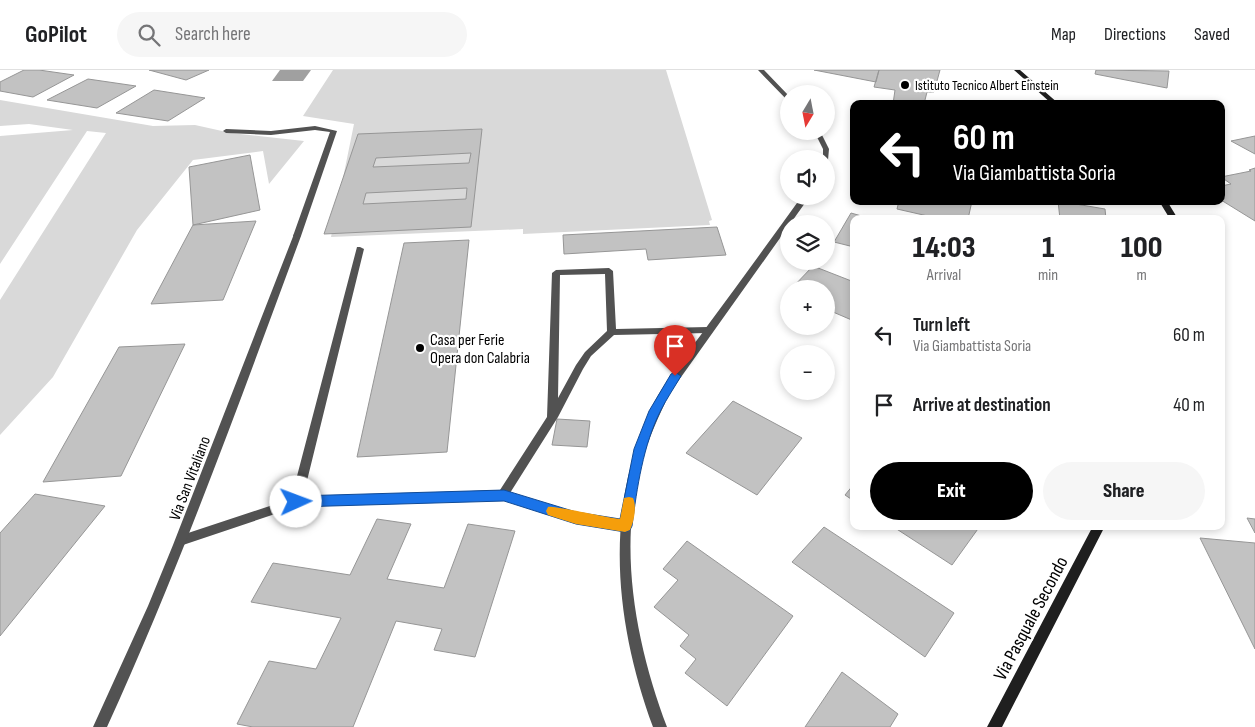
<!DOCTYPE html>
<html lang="en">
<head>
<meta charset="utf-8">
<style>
	body { margin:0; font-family:"Sofia Sans Condensed",sans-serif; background:#f6f6f6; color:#202124; height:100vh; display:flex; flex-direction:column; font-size:19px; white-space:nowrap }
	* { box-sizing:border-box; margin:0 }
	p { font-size:16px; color:#757577 }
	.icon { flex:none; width:28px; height:28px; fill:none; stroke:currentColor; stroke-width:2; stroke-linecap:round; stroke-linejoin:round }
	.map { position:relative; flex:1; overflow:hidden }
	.sheet { position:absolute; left:850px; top:145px; width:375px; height:315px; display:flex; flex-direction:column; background:#fff; border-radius:10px; box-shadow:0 2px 8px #0003 }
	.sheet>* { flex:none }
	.hud { position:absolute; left:850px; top:30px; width:375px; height:105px; border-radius:10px; box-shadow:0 2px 8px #0003; background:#000; color:#fff; overflow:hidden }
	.needle { width:32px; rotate:190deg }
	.buttons { position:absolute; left:780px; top:15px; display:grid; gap:10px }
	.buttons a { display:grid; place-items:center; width:55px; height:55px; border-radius:50%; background:#fff; box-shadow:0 2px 8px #0003; font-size:25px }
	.pin { position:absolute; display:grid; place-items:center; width:42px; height:42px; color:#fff; margin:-51px -21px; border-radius:50% 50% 50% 0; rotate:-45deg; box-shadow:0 0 5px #0007 }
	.pin .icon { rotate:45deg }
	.me { position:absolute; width:55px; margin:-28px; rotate:88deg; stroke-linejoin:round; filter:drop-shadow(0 0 4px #0008) }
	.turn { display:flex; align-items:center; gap:18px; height:105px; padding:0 20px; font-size:22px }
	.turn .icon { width:65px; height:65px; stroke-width:2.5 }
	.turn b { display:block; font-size:35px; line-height:42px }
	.eta { display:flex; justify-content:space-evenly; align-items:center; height:85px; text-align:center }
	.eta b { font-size:30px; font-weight:800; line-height:35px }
	.action { display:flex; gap:10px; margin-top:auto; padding:10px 20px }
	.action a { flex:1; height:58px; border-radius:30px; background:#000; color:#fff; font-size:20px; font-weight:800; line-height:58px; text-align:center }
	.action a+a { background:#f6f6f6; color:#202124 }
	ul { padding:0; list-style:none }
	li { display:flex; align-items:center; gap:15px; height:70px; padding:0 20px }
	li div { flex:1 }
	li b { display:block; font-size:19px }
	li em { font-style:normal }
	header { display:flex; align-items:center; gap:30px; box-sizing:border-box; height:70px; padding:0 25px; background:#fff; border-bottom:1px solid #e0e0e0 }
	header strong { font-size:24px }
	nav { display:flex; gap:28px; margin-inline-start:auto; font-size:18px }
	.search { width:350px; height:45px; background:#f6f6f6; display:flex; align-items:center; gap:12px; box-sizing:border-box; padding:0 18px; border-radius:28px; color:#757577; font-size:19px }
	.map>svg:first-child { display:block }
	.green { fill:#d9d9d9 }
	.water { fill:#a0a0a0 }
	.building { fill:#c2c2c2; stroke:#969696; fill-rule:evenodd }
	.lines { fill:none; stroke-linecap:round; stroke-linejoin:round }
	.lane { fill:#525252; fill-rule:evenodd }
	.street { fill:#525252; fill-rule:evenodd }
	.secondary { fill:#1f1f1f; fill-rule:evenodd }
	.route { fill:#1a73e8; stroke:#114b97 }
	.slow { fill:#f59e0b }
	.poi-dot { fill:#000; stroke:#fff; stroke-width:2 }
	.labels { text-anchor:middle; stroke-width:4.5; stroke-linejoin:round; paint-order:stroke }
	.far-poi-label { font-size:14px; fill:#000; stroke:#fff; text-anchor:start }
	.poi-label { font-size:16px; fill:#000; stroke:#fff; text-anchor:start }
	.street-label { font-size:16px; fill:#000; stroke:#fff }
	.near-street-label { font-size:19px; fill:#000; stroke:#fff }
</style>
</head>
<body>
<header>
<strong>GoPilot</strong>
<div class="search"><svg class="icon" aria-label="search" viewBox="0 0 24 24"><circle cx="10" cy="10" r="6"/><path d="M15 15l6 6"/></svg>Search here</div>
<nav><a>Map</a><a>Directions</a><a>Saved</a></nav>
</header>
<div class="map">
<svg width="1255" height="657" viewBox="0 0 1255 657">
	<rect width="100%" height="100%" fill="#fff"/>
	<!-- green -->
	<path class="green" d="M333,0H666L712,150L709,151L710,155L523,164V159L331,167L354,54L303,46Z
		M0,30L153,56L195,55L231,63L304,71L269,114L263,81L193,90L137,160L53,307L0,365V230L106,63L87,61L0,194V66L73,60L29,54L0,56Z"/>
	<!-- water -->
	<path class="water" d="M280,0H311L303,11H272Z"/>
	<!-- building -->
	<path class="building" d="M24,0H39L74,5L33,27L0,21V12Z
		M149,0H209L186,10Z
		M814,0H879L876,12Z
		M879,0H940L934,22H927L924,34H893L895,20L874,17Z
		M1096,0L1169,1L1167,18L1095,4Z
		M88,9L136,16L97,38L47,30Z
		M154,20L205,28L168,51L116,43Z
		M482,59L471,157L324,164L358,64ZM471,83L469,93L373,97L376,88ZM467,118L466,129L363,134L366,123Z
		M1255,66V84L1231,71Z
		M250,85L260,140L193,155L189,97Z
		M1255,98V151L1221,130V116L1231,114L1221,107L1251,101L1249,100Z
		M899,131H972L968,149H941L897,139Z
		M1058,131L1105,139L1106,149H1060Z
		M851,143L872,149H854V177L834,172Z
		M256,151L223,230L151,234L193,155Z
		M717,157L726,185L648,190L646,179L564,184L563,165Z
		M469,170L447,382L357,387L404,173Z
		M813,196L854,212V251L826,239V219H791Z
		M185,274L121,406L43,412L119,277Z
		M733,331L802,368L757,425L686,383Z
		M557,349L590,351L587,377L552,375Z
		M854,414V431L845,425Z
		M35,424L105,436L0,566V463Z
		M1247,448L1255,449V463Z
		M377,449L411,454L387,509L444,518L468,454L515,461L475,587L434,580L442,559L396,551L353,657H253L237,654L269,591L316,599L341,548L251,532L273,493L350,505Z
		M892,456H980L952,495Z
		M824,457L954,543L925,587L792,492Z
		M1200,468L1255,473V579Z
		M687,471L793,546L727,636L685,603L696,589L680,576L689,565L654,537L678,510L663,499Z
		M842,602L898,644L890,657H805Z"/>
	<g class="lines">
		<!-- lane -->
		<path class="lane" d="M315,56L337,61L301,166L297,168L293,166L330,62L315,60L271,65L226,63L223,61L226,59L271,61Z
			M357,177H360L364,179L303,427L500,420L547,347L552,203L556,200L609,198L613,201L616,259L708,257L713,260L708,263L614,265L591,286L583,299L558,347L510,423L576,443L625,451L629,452L631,456L629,460L625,461L576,453L503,430L296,437L183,475L179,474L177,470L179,466L291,429ZM605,204L607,261L585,282L576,295L558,328L560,205Z"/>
		<!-- street -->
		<path class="street" d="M758,0H764L789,26V32Z
			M814,61H820L829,79L828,90L823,89V79Z
			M802,126H810L669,324C659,346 649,367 642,391C617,477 636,575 667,657H653C620,567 606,467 637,375C643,356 651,336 662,319C676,297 693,276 708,255C740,212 771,169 802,126Z
			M294,164H297L301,166C240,331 180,497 107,657H93L148,536L173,475Z"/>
		<!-- secondary -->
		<path class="secondary" d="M1014,0H1020L1059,34H1052Z
			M1159,131H1167L1178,149H1170Z
			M1093,456H1105L1002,657H987Z"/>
	</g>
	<!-- route -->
	<path class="route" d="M675,302L681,306C674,318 667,328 661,340C643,375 637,418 632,456L630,460L625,462L576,454L504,431L296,437L292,435L290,432L292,428L296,426L504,420L576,442L620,449L634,379L649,341L671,304Z"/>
	<!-- slow -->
	<path class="slow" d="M629,427L633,428C637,436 634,452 630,460L625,462L576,454L548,445L546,441L548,437C552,435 609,448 620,449L624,428Z"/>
	<!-- markers -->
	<g class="poi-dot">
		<circle cx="905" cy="15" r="5"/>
		<circle cx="420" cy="278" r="5"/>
	</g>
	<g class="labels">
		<!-- far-poi labels -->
		<g class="far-poi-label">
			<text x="915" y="20">Istituto Tecnico Albert Einstein</text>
		</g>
		<!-- poi labels -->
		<g class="poi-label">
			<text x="430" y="275">Casa per Ferie<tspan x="430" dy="18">Opera don Calabria</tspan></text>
		</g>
		<!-- street labels -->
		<g class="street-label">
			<text transform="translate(189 408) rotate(-69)" y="6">Via San Vitaliano</text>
		</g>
		<!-- near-street labels -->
		<g class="near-street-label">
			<text transform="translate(1030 548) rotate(-62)" y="7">Via Pasquale Secondo</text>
		</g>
	</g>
</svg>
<div class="buttons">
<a><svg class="needle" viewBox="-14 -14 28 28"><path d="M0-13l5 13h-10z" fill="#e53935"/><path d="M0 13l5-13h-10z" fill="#757577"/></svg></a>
<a><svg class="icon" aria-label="sound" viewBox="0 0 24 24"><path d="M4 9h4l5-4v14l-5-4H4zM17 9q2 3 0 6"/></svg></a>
<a><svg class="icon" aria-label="layers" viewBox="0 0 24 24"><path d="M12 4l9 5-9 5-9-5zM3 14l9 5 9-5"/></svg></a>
<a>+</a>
<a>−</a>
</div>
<div class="pin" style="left:675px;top:306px;background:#d93025"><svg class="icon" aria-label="arrive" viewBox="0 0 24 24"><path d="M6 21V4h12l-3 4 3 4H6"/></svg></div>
<svg class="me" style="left:296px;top:432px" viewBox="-20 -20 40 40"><circle r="19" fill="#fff"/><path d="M0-13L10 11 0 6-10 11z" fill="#1a73e8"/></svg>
<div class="hud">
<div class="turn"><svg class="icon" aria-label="left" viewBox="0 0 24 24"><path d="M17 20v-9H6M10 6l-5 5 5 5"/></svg><div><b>60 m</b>Via Giambattista Soria</div></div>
</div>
<section class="sheet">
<div class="eta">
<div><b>14:03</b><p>Arrival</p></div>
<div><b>1</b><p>min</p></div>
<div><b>100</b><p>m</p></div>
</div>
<ul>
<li><svg class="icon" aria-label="left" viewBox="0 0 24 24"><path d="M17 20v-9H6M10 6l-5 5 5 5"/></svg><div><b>Turn left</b><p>Via Giambattista Soria</p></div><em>60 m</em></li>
<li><svg class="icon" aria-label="arrive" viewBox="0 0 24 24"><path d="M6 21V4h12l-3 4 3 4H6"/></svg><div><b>Arrive at destination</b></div><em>40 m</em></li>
</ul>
<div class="action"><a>Exit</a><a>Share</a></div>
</section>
</div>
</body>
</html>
